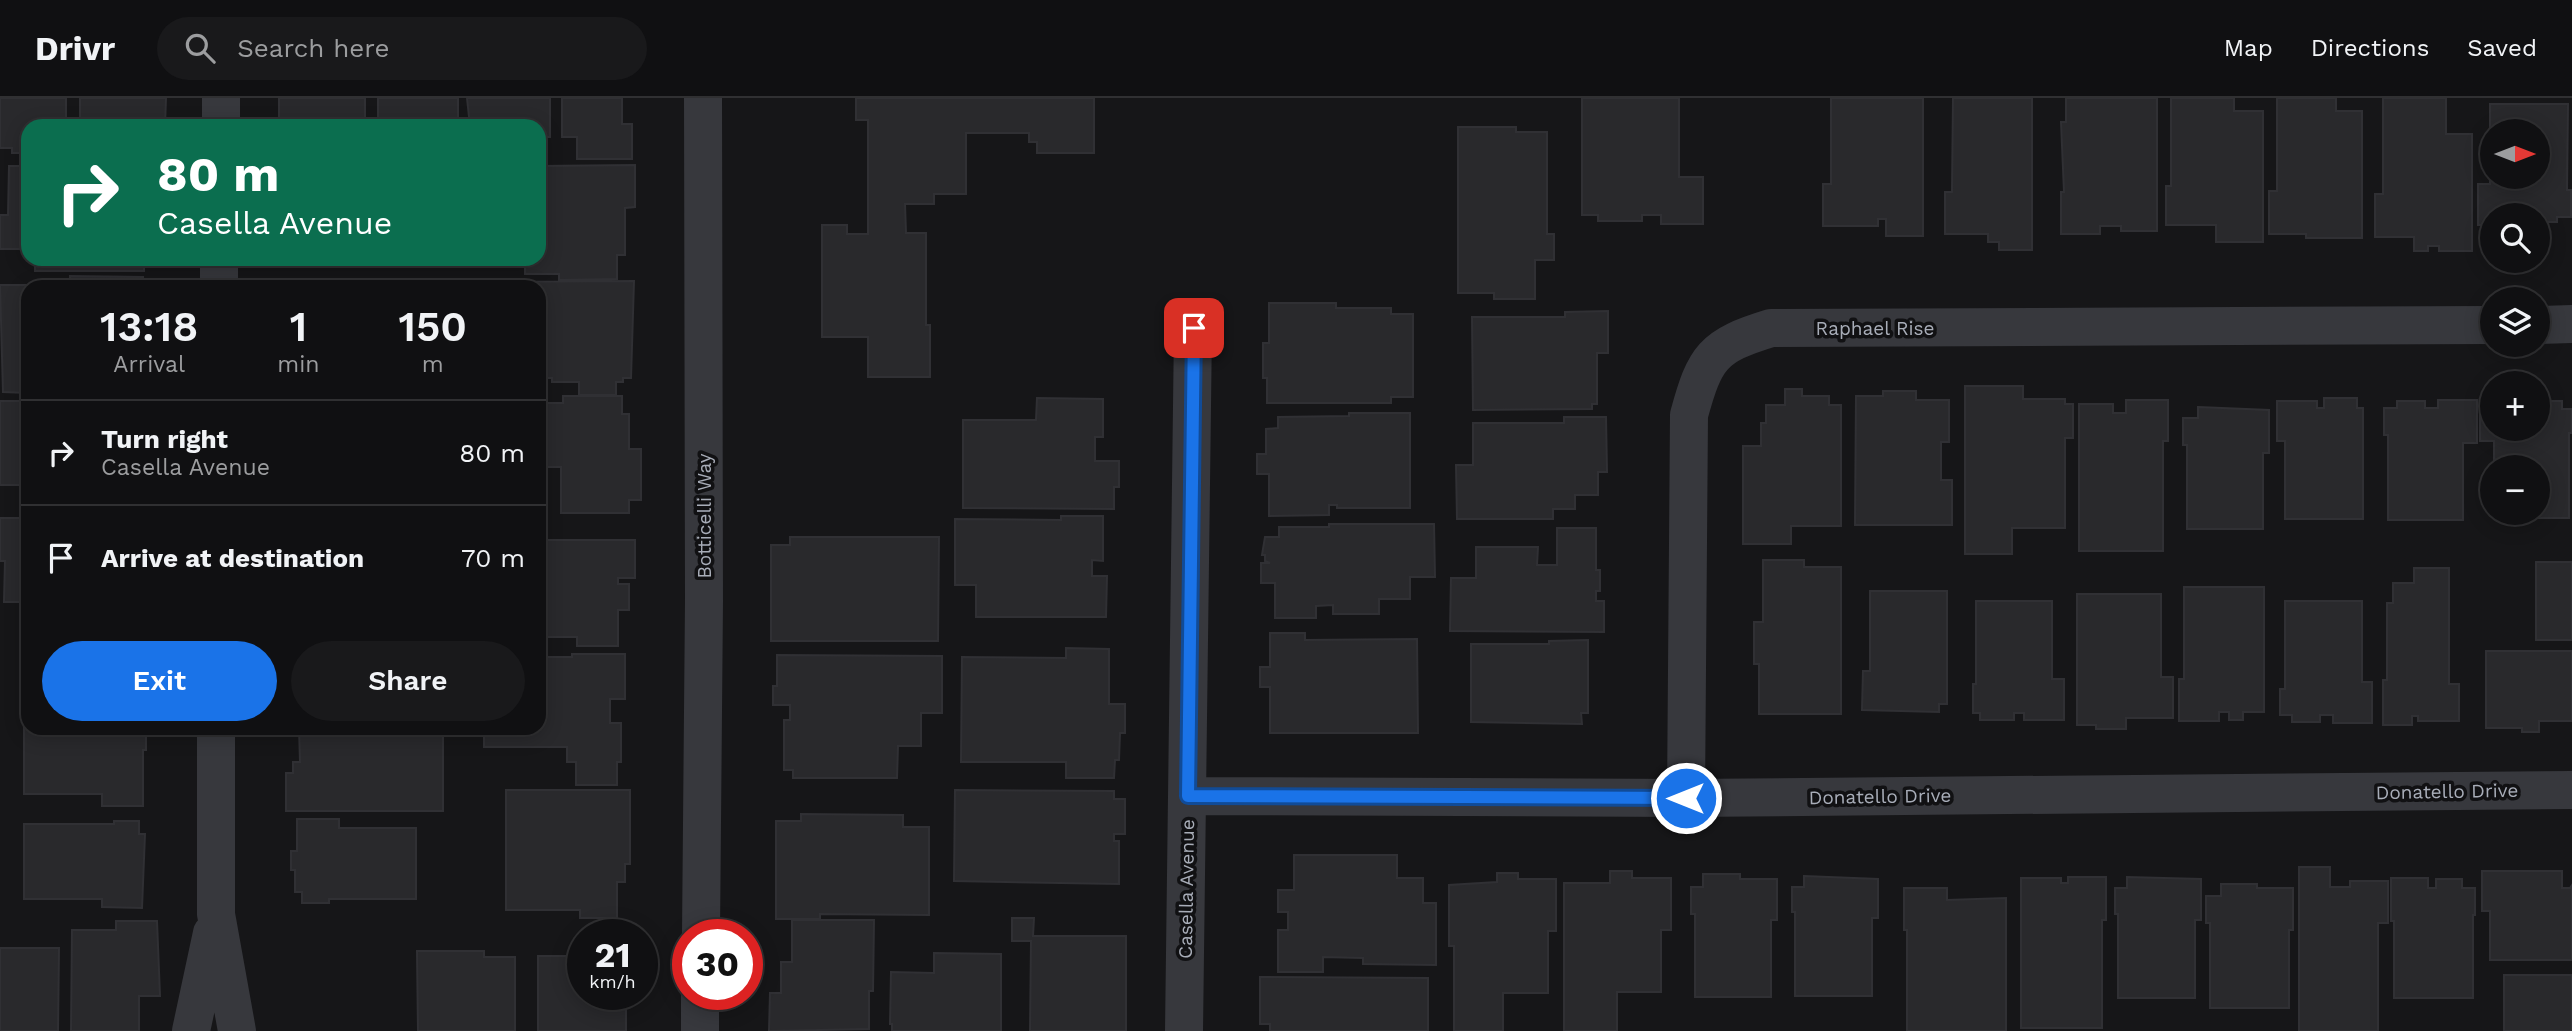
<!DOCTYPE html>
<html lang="en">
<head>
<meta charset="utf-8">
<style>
	body { margin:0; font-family:"Work Sans",sans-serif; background:#19191b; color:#f1f3f6; height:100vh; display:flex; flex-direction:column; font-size:26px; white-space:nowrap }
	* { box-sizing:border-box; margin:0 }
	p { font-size:23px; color:#9c9d9f }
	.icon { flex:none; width:38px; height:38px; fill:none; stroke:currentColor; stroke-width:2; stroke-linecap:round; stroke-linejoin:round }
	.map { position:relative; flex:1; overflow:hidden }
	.drawer { position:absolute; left:21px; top:182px; width:525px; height:455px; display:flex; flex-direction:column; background:#101012; border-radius:21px; box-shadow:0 4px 18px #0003,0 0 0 2px #303032 }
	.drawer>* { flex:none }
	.banner { position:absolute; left:21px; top:21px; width:525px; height:147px; border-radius:21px; box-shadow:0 4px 18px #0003,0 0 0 2px #303032; background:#0b6e4f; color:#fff; overflow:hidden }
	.needle { width:46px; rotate:90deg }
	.fabs { position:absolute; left:2480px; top:21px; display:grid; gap:14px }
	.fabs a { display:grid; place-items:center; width:70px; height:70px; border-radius:50%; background:#101012; box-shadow:0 4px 18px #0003,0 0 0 2px #303032; font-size:35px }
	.speed { position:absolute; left:567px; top:821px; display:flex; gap:14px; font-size:35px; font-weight:700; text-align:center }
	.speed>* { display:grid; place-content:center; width:91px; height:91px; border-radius:50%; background:#101012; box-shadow:0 4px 18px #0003,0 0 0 2px #303032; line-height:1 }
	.speed small { font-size:18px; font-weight:400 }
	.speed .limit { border:10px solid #d22; background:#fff; color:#111 }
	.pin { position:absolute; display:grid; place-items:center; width:60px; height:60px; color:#fff; margin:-30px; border-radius:14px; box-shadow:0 4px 10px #0006 }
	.me { position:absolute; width:77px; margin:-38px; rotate:270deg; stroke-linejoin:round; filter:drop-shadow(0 0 5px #0008) }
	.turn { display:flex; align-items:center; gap:24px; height:147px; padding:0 21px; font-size:32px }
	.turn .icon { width:91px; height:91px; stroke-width:2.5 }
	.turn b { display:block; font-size:49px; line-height:60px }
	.eta { display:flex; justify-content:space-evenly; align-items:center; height:119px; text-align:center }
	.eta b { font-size:42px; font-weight:600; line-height:49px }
	.action { display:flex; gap:14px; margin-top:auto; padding:14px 21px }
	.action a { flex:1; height:80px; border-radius:42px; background:#1a73e8; color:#fff; font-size:28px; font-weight:600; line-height:80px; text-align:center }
	.action a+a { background:#19191b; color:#f1f3f6 }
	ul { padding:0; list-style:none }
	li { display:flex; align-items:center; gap:21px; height:105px; padding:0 21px; border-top:2px solid #303032 }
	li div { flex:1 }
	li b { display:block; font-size:26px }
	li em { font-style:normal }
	header { display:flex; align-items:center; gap:42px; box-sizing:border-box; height:98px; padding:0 35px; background:#101012; border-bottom:2px solid #303032 }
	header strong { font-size:33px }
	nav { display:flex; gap:38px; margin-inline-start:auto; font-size:24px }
	.search { width:490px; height:63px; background:#19191b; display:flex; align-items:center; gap:18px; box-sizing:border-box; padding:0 24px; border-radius:38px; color:#9c9d9f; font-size:26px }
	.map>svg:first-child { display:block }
	.building { fill:#29292c; stroke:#303034; stroke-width:2; fill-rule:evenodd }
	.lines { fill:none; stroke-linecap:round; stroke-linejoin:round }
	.minor { stroke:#37383d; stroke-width:38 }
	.route-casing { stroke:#114b97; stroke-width:18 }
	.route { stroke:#1a73e8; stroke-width:12 }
	.labels { text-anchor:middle; stroke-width:7; stroke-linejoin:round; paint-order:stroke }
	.street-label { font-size:19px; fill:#a8adb8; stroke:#111113 }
</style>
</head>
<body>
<header>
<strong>Drivr</strong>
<div class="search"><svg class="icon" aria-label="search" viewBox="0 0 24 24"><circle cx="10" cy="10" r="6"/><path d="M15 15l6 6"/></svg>Search here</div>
<nav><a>Map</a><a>Directions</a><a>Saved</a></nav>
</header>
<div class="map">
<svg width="2572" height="933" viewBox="0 0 2572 933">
	<rect width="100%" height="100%" fill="#161618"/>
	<!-- building -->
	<path class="building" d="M0,0H66V28H28V55H12V50H0Z
		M80,0H166L165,28H80Z
		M279,0H365V28H279Z
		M378,0H458V28H378Z
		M467,0H550V39H539V28H470Z
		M562,0H622V26H632V61H577V39H562Z
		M856,0H1094V55H1037V44H1029V35H966V96H934V106H905L906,135H926V227H930V279H868V239H822V127H847V136H868V22H856Z
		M1582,0H1679V79H1703V126H1661V117H1642V123H1598V117H1582Z
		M1831,0H1923V138H1886V121H1878V128H1823V86H1831Z
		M1953,0H2032V152H1999V144H1988V136H1945V94H1952Z
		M2066,0H2157V133H2121V128H2100V136H2061V94H2064L2061,24H2066Z
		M2171,0H2234V13H2263V144H2216V127H2166V88H2171Z
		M2277,0H2336V13H2362V140H2306V136H2269V93H2277Z
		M2383,0H2446V36H2472V153H2439V148H2428V153H2414V139H2375V96H2383Z
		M2490,6H2568L2567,92H2571V119H2557V124H2538V117H2492V127H2478V86H2490ZM2492,33H2538V79H2492Z
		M1458,29H1516V34H1547V136H1554V162H1535V201H1494V195H1458Z
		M635,67V109L625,110V157H617V181L559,182V176H525V161H539V68Z
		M9,68H28V151H0V117H8Z
		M35,161H144V173H35Z
		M295,161H337V163H295Z
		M70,178L143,179V189H28V295L3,294L0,187H70Z
		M634,183L631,280H623V284H616V297H579V284H552V280H539V189H469V184Z
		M1269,205H1336V210H1391V216H1413V299H1391V305H1267V280H1263V245H1269Z
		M1608,213V255H1597V306H1592V311L1473,312L1472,219H1565V214Z
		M1965,288H2023V301H2065V306H2073V340H2065V430H2012V456H1965Z
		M1785,291H1802V298H1829V307H1841V428H1791V446H1743V348H1761V325H1766V307H1785Z
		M1883,293H1916V302H1949V344H1941V382H1952V427H1855L1856,298H1883Z
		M563,298H622V316H629V351H641V402H629V415H561V369H546L545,408H539V305H563Z
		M1037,300L1103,301V339H1095V363H1119V389H1114V411L963,410V322H1036Z
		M2324,300H2357V310H2363V421H2285V343H2277V303H2317V310H2324Z
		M2126,302H2168V343H2163V453H2079V306H2113V315H2126Z
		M2438,302H2477V345H2463V422H2388V337H2384V310H2397V303H2425V310H2438Z
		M2480,302H2492V331H2538V303H2562V311H2572V335H2569V420H2494V415H2538V369H2494V343H2480Z
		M0,303H28V387H0Z
		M2198,309L2269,312V355H2263V431H2187V347H2183V320H2198Z
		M1349,315H1410V410H1337V407H1329V417L1269,418V376H1257V356H1266V331L1278,330V319L1349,318Z
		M1564,319H1606L1607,374H1598V397H1575V411H1553V421H1457L1456,367H1473V325H1564Z
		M1061,418H1103V463L1092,462V478H1107L1106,519H976V487H955V421L1061,422Z
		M0,420H28V504H4L5,463H0Z
		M1329,426H1434L1435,479H1410V501H1379V516H1333V507L1316,508V520H1275V485H1261V465H1270L1265,463V457H1262L1265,439H1279V429H1329Z
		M1557,430H1596V472H1600V493H1596V503H1604V534L1450,533L1451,480H1476V449H1538L1537,467H1557Z
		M790,439H939L938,543H771V447H790Z
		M539,442H635V480H618V486H629V512H618V548H577V539H539Z
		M1763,462H1804V469H1841V616H1759V566H1754V524H1763Z
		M2536,464H2572V542H2536Z
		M2414,470H2449V586H2459V623H2418V618H2412V627H2383V582H2387V505H2393V485H2414Z
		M2184,489H2264V614H2243V622H2229V614H2219V623H2179V581H2184Z
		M1870,493H1947V606H1939V614L1862,612L1863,573H1870Z
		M2077,496H2161V579H2173V620H2126V631H2096V627H2077Z
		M1976,503H2052V581H2064V622H2024V615H2014V622H1980V615H1973V586H1976Z
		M2285,503H2362V584H2372V625H2333V617H2320V624H2292V617H2280V591H2285Z
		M24,527H28V600H24Z
		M1270,535H1305V542L1417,541L1418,635H1270V589H1260V569H1270Z
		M1588,542V615H1581L1582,626L1471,624V546H1549V543Z
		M1066,550L1109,551V606H1125V635H1120L1119,662H1115L1114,680H1066V664H961L962,559L1066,560Z
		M2486,553H2572V623H2539V634H2522V630H2486Z
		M572,556H625V601H610V625H621V664H617V687H576V664H567V649H484V630H539V559H572Z
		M777,557L942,558V615H921V648H898L897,680H793V672H784V622H790V607H773V588H777Z
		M24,623H28V630L146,631V652H143V708H102V696H24Z
		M299,630H443V713H286V675H293V664H300Z
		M506,692H630V766H625V784H617V820H580V812H506Z
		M955,692L1114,693V701H1125V736H1114V743H1119V786L954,783Z
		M801,716L903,717V729H929V817L820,816V821H776V723H801Z
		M297,721H339V730H416V801H329V805H302V794H295V772H291V753H297Z
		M114,723H139V736H145L142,810L102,809V801H24V726H114Z
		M1294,757H1397V780H1423V805H1436V867L1363,866V860L1323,859V874H1278V832H1288V814H1278V792H1294Z
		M2299,769H2330V789H2350V783H2388V825H2378V933H2299Z
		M1610,773H1632V780H1671V832H1661V894H1617V933H1564V785H1610Z
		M2482,773H2562V790H2570L2572,787V862H2490V813H2482Z
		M1497,775H1518V781H1556V833H1548V895H1503V933H1454V848H1449V787L1497,784Z
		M1703,776H1740V781H1777V822H1771V899H1695V816H1691V789H1703Z
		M1804,778L1878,781V820H1872V898H1795V814H1792V789H1804Z
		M2068,779H2106V822H2102V930H2021V780H2061V785H2068Z
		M2127,779L2201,781V822H2195V900H2118V816H2115V790H2127Z
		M2391,780H2428V790H2436V781H2462V790H2475V817H2473V900H2394V823H2391Z
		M2221,786H2257V790H2293V832H2289V910H2210V825H2206V798H2221Z
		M1904,790H1947V802L2006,800V933H1907V832H1904Z
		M1012,820H1034L1033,838H1126V933H1030L1031,843H1012Z
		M792,822H874L873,893H869V931L769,933L770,895H781V864H792Z
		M116,823H157L160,898H139V933H71L72,832H116Z
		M0,850H59L58,933H0Z
		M417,853H484V859H515V933H418Z
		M934,855L1001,856V933H892V926H890L891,874L934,875Z
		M538,858H583V896H626V933H538Z
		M2504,877H2572V933H2504Z
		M1260,879L1428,880V933H1270V926H1260Z"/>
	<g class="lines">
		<!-- minor -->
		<path class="minor" d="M221,28V0
			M219,189V161
			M2538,227L2572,226
			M216,630V816L237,933
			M1188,698L1686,700L2572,692
			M1686,700L1689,317C1705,259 1712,248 1771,230L2492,227
			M701,836L704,503L703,0
			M191,933L212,835
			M700,933V896
			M1184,933L1193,230"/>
	</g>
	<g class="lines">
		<!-- route casing -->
		<g class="route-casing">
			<path id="route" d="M1194,230L1188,698L1686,700"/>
		</g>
		<!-- route -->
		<use href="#route" class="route"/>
	</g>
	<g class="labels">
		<!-- street labels -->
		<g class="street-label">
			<text x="1875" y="237">Raphael Rise</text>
			<text transform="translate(704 418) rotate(-90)" y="7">Botticelli Way</text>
			<text transform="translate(2447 693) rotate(-1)" y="7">Donatello Drive</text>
			<text transform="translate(1880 698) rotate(-1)" y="7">Donatello Drive</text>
			<text transform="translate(1186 791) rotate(-89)" y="7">Casella Avenue</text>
		</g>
	</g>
</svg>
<div class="fabs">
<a><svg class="needle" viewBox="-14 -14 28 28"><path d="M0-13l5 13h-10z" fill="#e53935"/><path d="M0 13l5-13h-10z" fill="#9c9d9f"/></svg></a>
<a><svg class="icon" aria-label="search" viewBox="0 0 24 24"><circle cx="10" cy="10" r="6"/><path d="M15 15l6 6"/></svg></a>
<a><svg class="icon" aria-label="layers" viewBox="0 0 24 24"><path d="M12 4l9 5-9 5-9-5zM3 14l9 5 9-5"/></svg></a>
<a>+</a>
<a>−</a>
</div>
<div class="speed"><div>21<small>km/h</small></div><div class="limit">30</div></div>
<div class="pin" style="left:1194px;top:230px;background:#d93025"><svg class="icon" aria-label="arrive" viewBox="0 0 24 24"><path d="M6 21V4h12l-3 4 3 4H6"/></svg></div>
<svg class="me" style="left:1686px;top:700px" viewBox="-20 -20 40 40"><circle r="17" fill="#1a73e8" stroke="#fff" stroke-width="3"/><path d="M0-11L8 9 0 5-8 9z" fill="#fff"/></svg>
<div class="banner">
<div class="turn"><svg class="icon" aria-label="right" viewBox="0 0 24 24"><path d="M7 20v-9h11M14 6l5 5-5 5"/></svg><div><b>80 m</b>Casella Avenue</div></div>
</div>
<section class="drawer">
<div class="eta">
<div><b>13:18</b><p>Arrival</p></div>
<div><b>1</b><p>min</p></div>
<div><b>150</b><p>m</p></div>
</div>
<ul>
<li><svg class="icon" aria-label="right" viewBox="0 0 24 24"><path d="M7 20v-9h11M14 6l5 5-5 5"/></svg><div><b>Turn right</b><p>Casella Avenue</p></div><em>80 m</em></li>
<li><svg class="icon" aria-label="arrive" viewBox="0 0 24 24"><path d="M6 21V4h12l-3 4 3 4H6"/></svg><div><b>Arrive at destination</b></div><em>70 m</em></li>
</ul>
<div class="action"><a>Exit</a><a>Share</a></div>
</section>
</div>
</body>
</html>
